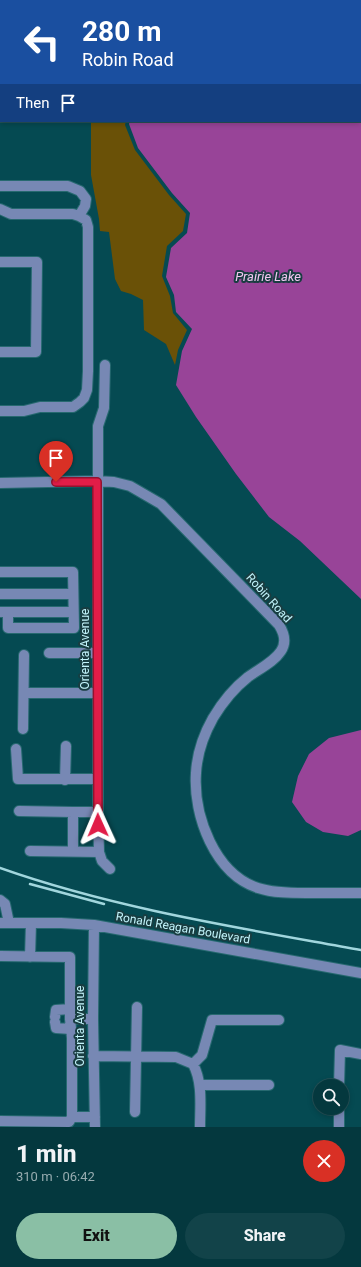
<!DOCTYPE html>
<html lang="en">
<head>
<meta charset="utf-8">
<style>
	body { margin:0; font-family:Roboto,sans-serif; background:#124349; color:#f1f3f6; height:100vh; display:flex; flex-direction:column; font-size:15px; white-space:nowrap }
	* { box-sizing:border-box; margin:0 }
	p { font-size:13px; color:#97acb0 }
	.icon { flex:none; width:22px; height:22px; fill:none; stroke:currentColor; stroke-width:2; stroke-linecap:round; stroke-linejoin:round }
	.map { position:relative; height:1127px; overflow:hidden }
	.drawer { display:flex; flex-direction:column; background:#04383e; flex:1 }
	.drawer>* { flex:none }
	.guide { position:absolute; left:0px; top:0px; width:361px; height:122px; box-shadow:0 2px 6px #0003,0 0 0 1px #255258; background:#1a4fa0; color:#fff; overflow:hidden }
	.buttons { position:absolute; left:313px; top:1079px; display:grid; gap:8px }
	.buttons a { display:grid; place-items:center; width:36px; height:36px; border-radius:50%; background:#04383e; box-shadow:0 2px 6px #0003,0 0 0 1px #255258; font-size:20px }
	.pin { position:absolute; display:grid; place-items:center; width:34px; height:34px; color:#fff; margin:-41px -17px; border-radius:50% 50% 50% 0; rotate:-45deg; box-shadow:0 0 4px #0007 }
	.pin .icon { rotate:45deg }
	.me { position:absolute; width:44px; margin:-22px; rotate:359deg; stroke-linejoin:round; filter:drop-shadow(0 0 3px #0008) }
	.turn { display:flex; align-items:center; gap:14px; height:84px; padding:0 16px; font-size:18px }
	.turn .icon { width:52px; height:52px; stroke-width:2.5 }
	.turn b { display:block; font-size:28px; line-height:34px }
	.then { display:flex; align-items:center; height:38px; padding:0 16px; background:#0003; gap:8px; font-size:15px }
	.round { display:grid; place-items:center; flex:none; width:42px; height:42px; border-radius:21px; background:#124349 }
	.overview { display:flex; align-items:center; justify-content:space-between; height:68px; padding:0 16px }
	h1 { font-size:24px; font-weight:800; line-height:30px }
	.action { display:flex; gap:8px; margin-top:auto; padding:8px 16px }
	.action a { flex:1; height:46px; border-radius:24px; background:#8abfa5; color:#111; font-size:16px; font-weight:800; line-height:46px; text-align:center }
	.action a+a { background:#124349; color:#f1f3f6 }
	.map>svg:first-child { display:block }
	.green { fill:#6a5107 }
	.water { fill:#984498 }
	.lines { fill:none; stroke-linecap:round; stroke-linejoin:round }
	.minor-casing { stroke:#276970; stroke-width:12 }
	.minor { stroke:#7788b4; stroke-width:10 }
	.rail { stroke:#a1d6dd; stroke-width:2.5 }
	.route-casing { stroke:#92132f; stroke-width:10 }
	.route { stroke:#e11d48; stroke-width:7 }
	.labels { text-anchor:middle; stroke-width:4; stroke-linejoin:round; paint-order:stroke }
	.street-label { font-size:12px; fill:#c2f4fb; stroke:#193d41 }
	.water-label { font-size:13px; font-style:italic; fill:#f3c7f1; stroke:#193d41 }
</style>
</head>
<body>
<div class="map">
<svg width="361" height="1127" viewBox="0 0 361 1127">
	<rect width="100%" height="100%" fill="#054a52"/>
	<!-- green -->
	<path class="green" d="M91,121H126L125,125L135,150L169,195L186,214L183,231L167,246L162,276L170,296L173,313L187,330L178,350L175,365L166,344L144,330L143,300L131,294L121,291L115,279L109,232L100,231L99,219L91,175Z"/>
	<!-- water -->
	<path class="water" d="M130,0H361V599L300,541L269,517L236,474L196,417L176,385L182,351L192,329L176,312L174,295L166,277L171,248L187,233L190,213L172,193L138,148L129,124L130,121H360V1H129Z
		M361,730V830L348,836L323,832L306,822L292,802L298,776L309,754L329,738Z"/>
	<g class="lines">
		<!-- minor casing -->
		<g class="minor-casing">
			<path id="minor" d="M0,78H1
				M0,94H1
				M0,186H68L80,191L86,199L85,206L79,216
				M0,209L11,214H73L79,216L86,220L88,227V371L87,390L84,398L80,402L73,407H40L24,411H0
				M0,262H37L36,352H0
				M105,365L104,408L98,426V812L99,852L102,861L110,869
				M0,483L97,481L114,482L130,486L161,504L279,625C284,633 287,642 281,651C274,662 259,669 248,677C234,688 222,703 213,718C204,734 197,755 196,773C193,816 215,874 258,888C273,893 291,893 306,893C325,893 343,893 361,893
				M0,572H73L74,628H8V612H0
				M0,594H73
				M8,612H73
				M49,653H98
				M24,693H98
				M23,729L24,655
				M16,749L18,779H98
				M65,780L66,746
				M19,811L73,812V852
				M73,812H98
				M30,851L99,852
				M0,900L5,904L9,923
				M0,923H61L94,925L361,973
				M94,925L93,1019L95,1127
				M0,956L70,957V1019H93
				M30,957L31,923
				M55,1017L56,1010L70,1009
				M70,1019L72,1038V1117H95
				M55,1022L56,1028L71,1029
				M93,1056L176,1057L193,1064
				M200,1085H269
				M339,1086L340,1050L361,1054
				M135,1112L137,1007
				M0,1121L69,1122L72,1117
				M200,1127C200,1106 203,1083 193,1064L202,1055L212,1020H279
				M339,1127V1108"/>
		</g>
		<!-- minor -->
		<use href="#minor" class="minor"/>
		<!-- rail -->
		<path class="rail" d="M0,868C116,909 240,928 361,950
			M30,884L104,904"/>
	</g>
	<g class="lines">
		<!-- route casing -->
		<g class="route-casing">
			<path id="route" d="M56,482H97L98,825"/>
		</g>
		<!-- route -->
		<use href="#route" class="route"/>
	</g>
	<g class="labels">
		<!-- street labels -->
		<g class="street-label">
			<text transform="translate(269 598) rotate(48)" y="4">Robin Road</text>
			<text transform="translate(85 649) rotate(-90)" y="4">Orienta Avenue</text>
			<text transform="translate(183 928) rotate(10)" y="4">Ronald Reagan Boulevard</text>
			<text transform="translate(80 1026) rotate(-90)" y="4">Orienta Avenue</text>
		</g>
		<!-- water labels -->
		<g class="water-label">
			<text x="268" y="281">Prairie Lake</text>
		</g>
	</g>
</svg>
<div class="buttons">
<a><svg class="icon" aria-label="search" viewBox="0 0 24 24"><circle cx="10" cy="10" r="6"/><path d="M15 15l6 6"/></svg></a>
</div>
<div class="pin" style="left:56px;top:482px;background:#d93025"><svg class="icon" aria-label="arrive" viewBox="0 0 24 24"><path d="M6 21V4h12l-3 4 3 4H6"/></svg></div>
<svg class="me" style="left:98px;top:825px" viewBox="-20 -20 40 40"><path d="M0-17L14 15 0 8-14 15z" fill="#e11d48" stroke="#fff" stroke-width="4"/></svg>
<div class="guide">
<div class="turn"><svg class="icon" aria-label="left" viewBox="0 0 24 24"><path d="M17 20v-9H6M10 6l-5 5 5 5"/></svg><div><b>280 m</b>Robin Road</div></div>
<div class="then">Then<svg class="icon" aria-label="arrive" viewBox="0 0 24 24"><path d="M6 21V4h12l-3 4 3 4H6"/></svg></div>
</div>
</div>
<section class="drawer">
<div class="overview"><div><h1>1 min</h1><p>310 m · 06:42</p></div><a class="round" style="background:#d93025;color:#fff"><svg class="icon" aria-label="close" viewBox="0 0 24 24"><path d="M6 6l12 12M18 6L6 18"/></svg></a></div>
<div class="action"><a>Exit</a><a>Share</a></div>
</section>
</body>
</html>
